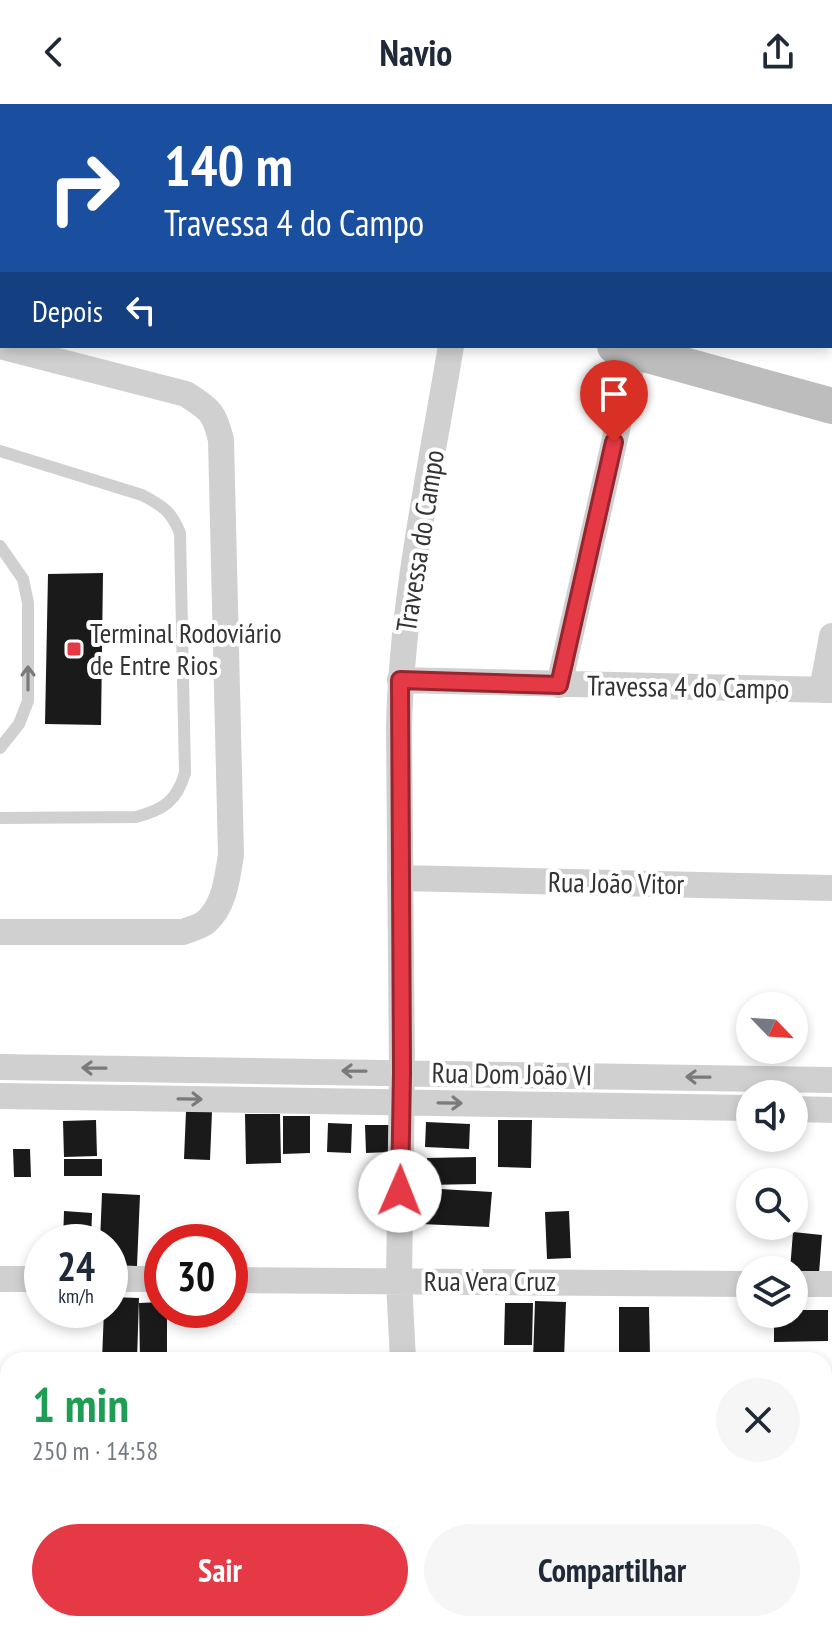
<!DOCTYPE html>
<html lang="pt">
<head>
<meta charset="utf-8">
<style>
	body { margin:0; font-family:"PT Sans Narrow",sans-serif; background:#f6f6f7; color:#1f2937; height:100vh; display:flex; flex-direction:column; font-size:30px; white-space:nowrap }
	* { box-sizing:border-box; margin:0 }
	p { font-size:26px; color:#747a83 }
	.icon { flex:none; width:44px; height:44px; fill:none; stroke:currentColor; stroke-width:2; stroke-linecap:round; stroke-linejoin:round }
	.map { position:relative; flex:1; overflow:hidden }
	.details { position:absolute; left:0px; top:1248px; width:832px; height:280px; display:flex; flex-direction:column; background:#fff; border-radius:24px 24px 0 0; box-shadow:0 4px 12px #0003 }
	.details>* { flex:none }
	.hud { position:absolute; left:0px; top:0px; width:832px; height:244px; box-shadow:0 4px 12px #0003; background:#1a4fa0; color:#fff; overflow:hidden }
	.needle { width:52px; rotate:115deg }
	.buttons { position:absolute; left:736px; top:888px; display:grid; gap:16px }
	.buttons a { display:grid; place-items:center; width:72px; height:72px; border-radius:50%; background:#fff; box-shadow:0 4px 12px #0003; font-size:40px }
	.speed { position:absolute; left:24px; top:1120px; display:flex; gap:16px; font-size:40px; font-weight:700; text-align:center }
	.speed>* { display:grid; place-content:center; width:104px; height:104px; border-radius:50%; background:#fff; box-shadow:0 4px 12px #0003; line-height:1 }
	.speed small { font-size:20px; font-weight:400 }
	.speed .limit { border:12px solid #d22; background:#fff; color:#111 }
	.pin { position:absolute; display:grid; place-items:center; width:68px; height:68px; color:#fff; margin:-82px -34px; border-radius:50% 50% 50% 0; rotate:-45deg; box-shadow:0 0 8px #0007 }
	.pin .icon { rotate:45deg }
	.me { position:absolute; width:88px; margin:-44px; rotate:1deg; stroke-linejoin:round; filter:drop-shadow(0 0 6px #0008) }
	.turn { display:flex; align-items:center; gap:28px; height:168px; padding:0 32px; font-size:36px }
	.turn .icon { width:104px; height:104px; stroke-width:2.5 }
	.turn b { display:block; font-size:56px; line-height:68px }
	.then { display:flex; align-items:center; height:76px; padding:0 32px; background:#0003; gap:16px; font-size:30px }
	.round { display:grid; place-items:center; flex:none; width:84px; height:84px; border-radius:42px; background:#f6f6f7 }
	.headline { display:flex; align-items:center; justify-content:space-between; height:136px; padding:0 32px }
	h1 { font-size:48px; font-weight:700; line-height:60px; color:#1e9e55 }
	.action { display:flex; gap:16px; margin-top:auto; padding:16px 32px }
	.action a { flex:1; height:92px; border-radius:48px; background:#e63946; color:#fff; font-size:32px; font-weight:700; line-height:92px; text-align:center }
	.action a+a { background:#f6f6f7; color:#1f2937 }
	header { display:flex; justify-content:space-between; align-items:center; height:104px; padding:0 32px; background:#fff; font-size:36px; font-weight:700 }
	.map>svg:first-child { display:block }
	.building { fill:#1a1a1a }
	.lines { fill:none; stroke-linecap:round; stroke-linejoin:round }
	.service { stroke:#d0d0d0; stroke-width:12 }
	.minor { stroke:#d0d0d0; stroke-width:26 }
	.secondary { stroke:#bdbdbd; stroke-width:36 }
	.oneway { stroke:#7a7a7a }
	.route-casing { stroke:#96252e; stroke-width:20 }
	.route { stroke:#e63946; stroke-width:14 }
	.poi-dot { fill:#e63946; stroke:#fff; stroke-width:3 }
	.labels { text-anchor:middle; stroke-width:8; stroke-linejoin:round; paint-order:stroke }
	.street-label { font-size:28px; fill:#333; stroke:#fff }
	.poi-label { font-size:28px; fill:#333; stroke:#fff; text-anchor:start }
</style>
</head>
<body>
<header><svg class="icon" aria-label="back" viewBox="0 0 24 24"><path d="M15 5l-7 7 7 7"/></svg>Navio<svg class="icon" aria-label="share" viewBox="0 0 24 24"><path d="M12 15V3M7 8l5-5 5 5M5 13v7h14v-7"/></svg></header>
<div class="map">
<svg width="832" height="1528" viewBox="0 0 832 1528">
	<rect width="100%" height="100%" fill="#fff"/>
	<!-- building -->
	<path class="building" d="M103,469L101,621L45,620L48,470Z
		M186,1007L212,1008L210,1056L184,1055Z
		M245,1010H280L281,1059L246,1060Z
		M283,1012H310V1049L283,1050Z
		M96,1016L97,1052L64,1053L63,1017Z
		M498,1016H532L531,1064L498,1063Z
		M426,1018L470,1020L469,1045L425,1043Z
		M328,1019L352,1020L351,1049L327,1048Z
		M365,1021H389V1048L366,1049Z
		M13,1045H30L31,1073H14Z
		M476,1053V1080L427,1081V1054Z
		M64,1055H102V1072H64Z
		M423,1084L492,1088L489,1123L421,1120Z
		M102,1089L140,1091L137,1162L110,1161V1138H100Z
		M64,1107L92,1109L91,1138H63Z
		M569,1107L571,1154L547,1155L545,1108Z
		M793,1128L822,1131L819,1169L790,1166Z
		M110,1193L139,1194L137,1256H102L104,1206H110Z
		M535,1197L566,1198L564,1256H533Z
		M162,1198V1206H167V1256H140L139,1199Z
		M505,1199H533L532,1241H504Z
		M619,1203H649L650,1252L619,1253Z
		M66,1206H92V1218L66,1219Z
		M794,1206H828V1237L774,1238V1210H794Z
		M0,1369L8,1370V1398H0Z"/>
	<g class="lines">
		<!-- service -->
		<path class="service" d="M0,347L142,391C163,402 171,407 180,429L185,669C177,697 163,706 136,713L0,714
			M0,442L23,475L28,499V597L19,620L0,644"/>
		<!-- minor -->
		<path class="minor" d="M33,2V0
			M692,2V0
			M0,242L186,290C210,306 214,307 221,336L231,751C227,774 225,801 206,818C200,823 190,825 183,828H0
			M400,576L832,586
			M559,581L636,242
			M822,586L832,532
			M400,774L832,784
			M0,963L832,976
			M0,992L750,1004
			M794,1005L832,1006
			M0,1175H42
			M110,1175H162
			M230,1176L750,1180
			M794,1180H832
			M403,1256L399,1177L402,968L399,623C402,495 430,368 451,242
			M824,1339L832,1304
			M0,1353L8,1354
			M411,1528L413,1520
			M596,1528L598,1520
			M779,1528L781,1520"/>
		<!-- secondary -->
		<path class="secondary" d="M0,81L2,82
			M615,242L832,302"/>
	</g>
	<!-- one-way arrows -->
	<defs><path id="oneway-shaft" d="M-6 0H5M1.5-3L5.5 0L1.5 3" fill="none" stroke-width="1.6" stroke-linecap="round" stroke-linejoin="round" transform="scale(2)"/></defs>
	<g class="oneway">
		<use href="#oneway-shaft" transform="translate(28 574) rotate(-90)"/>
		<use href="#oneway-shaft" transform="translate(94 964) rotate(-179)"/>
		<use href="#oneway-shaft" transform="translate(354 967) rotate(-179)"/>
		<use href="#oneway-shaft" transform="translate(698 973) rotate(-179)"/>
		<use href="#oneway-shaft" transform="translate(190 995) rotate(1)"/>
		<use href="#oneway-shaft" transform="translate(450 999) rotate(1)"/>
	</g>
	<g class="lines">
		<!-- route casing -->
		<g class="route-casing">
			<path id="route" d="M400,1087L402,968L400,576L559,581L614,338"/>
		</g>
		<!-- route -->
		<use href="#route" class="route"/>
	</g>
	<!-- markers -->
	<rect class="poi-dot" x="66" y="537" width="16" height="16" rx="4"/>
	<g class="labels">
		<!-- street labels -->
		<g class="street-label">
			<text transform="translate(420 437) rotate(-81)" y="10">Travessa do Campo</text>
			<text transform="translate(688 583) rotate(1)" y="10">Travessa 4 do Campo</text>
			<text transform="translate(616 779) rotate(1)" y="10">Rua João Vitor</text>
			<text transform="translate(512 970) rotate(1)" y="10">Rua Dom João VI</text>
			<text x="490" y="1187">Rua Vera Cruz</text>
		</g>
		<!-- poi labels -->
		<g class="poi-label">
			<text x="90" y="539">Terminal Rodoviário<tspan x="90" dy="32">de Entre Rios</tspan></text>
		</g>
	</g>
</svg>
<div class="buttons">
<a><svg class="needle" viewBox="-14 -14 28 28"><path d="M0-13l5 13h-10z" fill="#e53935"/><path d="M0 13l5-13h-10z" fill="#747a83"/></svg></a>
<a><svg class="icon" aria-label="sound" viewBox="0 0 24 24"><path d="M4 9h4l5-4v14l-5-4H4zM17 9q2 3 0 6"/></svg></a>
<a><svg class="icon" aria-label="search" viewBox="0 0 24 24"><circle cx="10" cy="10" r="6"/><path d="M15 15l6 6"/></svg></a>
<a><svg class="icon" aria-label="layers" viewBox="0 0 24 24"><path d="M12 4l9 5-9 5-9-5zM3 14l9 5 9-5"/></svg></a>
</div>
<div class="speed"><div>24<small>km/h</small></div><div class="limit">30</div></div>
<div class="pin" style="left:614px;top:338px;background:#d93025"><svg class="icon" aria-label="arrive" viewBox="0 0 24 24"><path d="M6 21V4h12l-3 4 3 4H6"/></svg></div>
<svg class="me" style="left:400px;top:1087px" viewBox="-20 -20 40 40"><circle r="19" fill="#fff"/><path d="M0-13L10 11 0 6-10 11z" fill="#e63946"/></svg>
<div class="hud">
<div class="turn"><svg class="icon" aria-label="right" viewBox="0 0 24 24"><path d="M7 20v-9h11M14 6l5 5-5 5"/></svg><div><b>140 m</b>Travessa 4 do Campo</div></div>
<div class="then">Depois<svg class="icon" aria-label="left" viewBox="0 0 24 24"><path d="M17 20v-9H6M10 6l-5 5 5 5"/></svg></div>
</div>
<section class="details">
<div class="headline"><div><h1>1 min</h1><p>250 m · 14:58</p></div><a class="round"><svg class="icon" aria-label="close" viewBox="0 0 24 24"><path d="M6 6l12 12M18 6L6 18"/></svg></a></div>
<div class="action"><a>Sair</a><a>Compartilhar</a></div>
</section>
</div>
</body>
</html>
